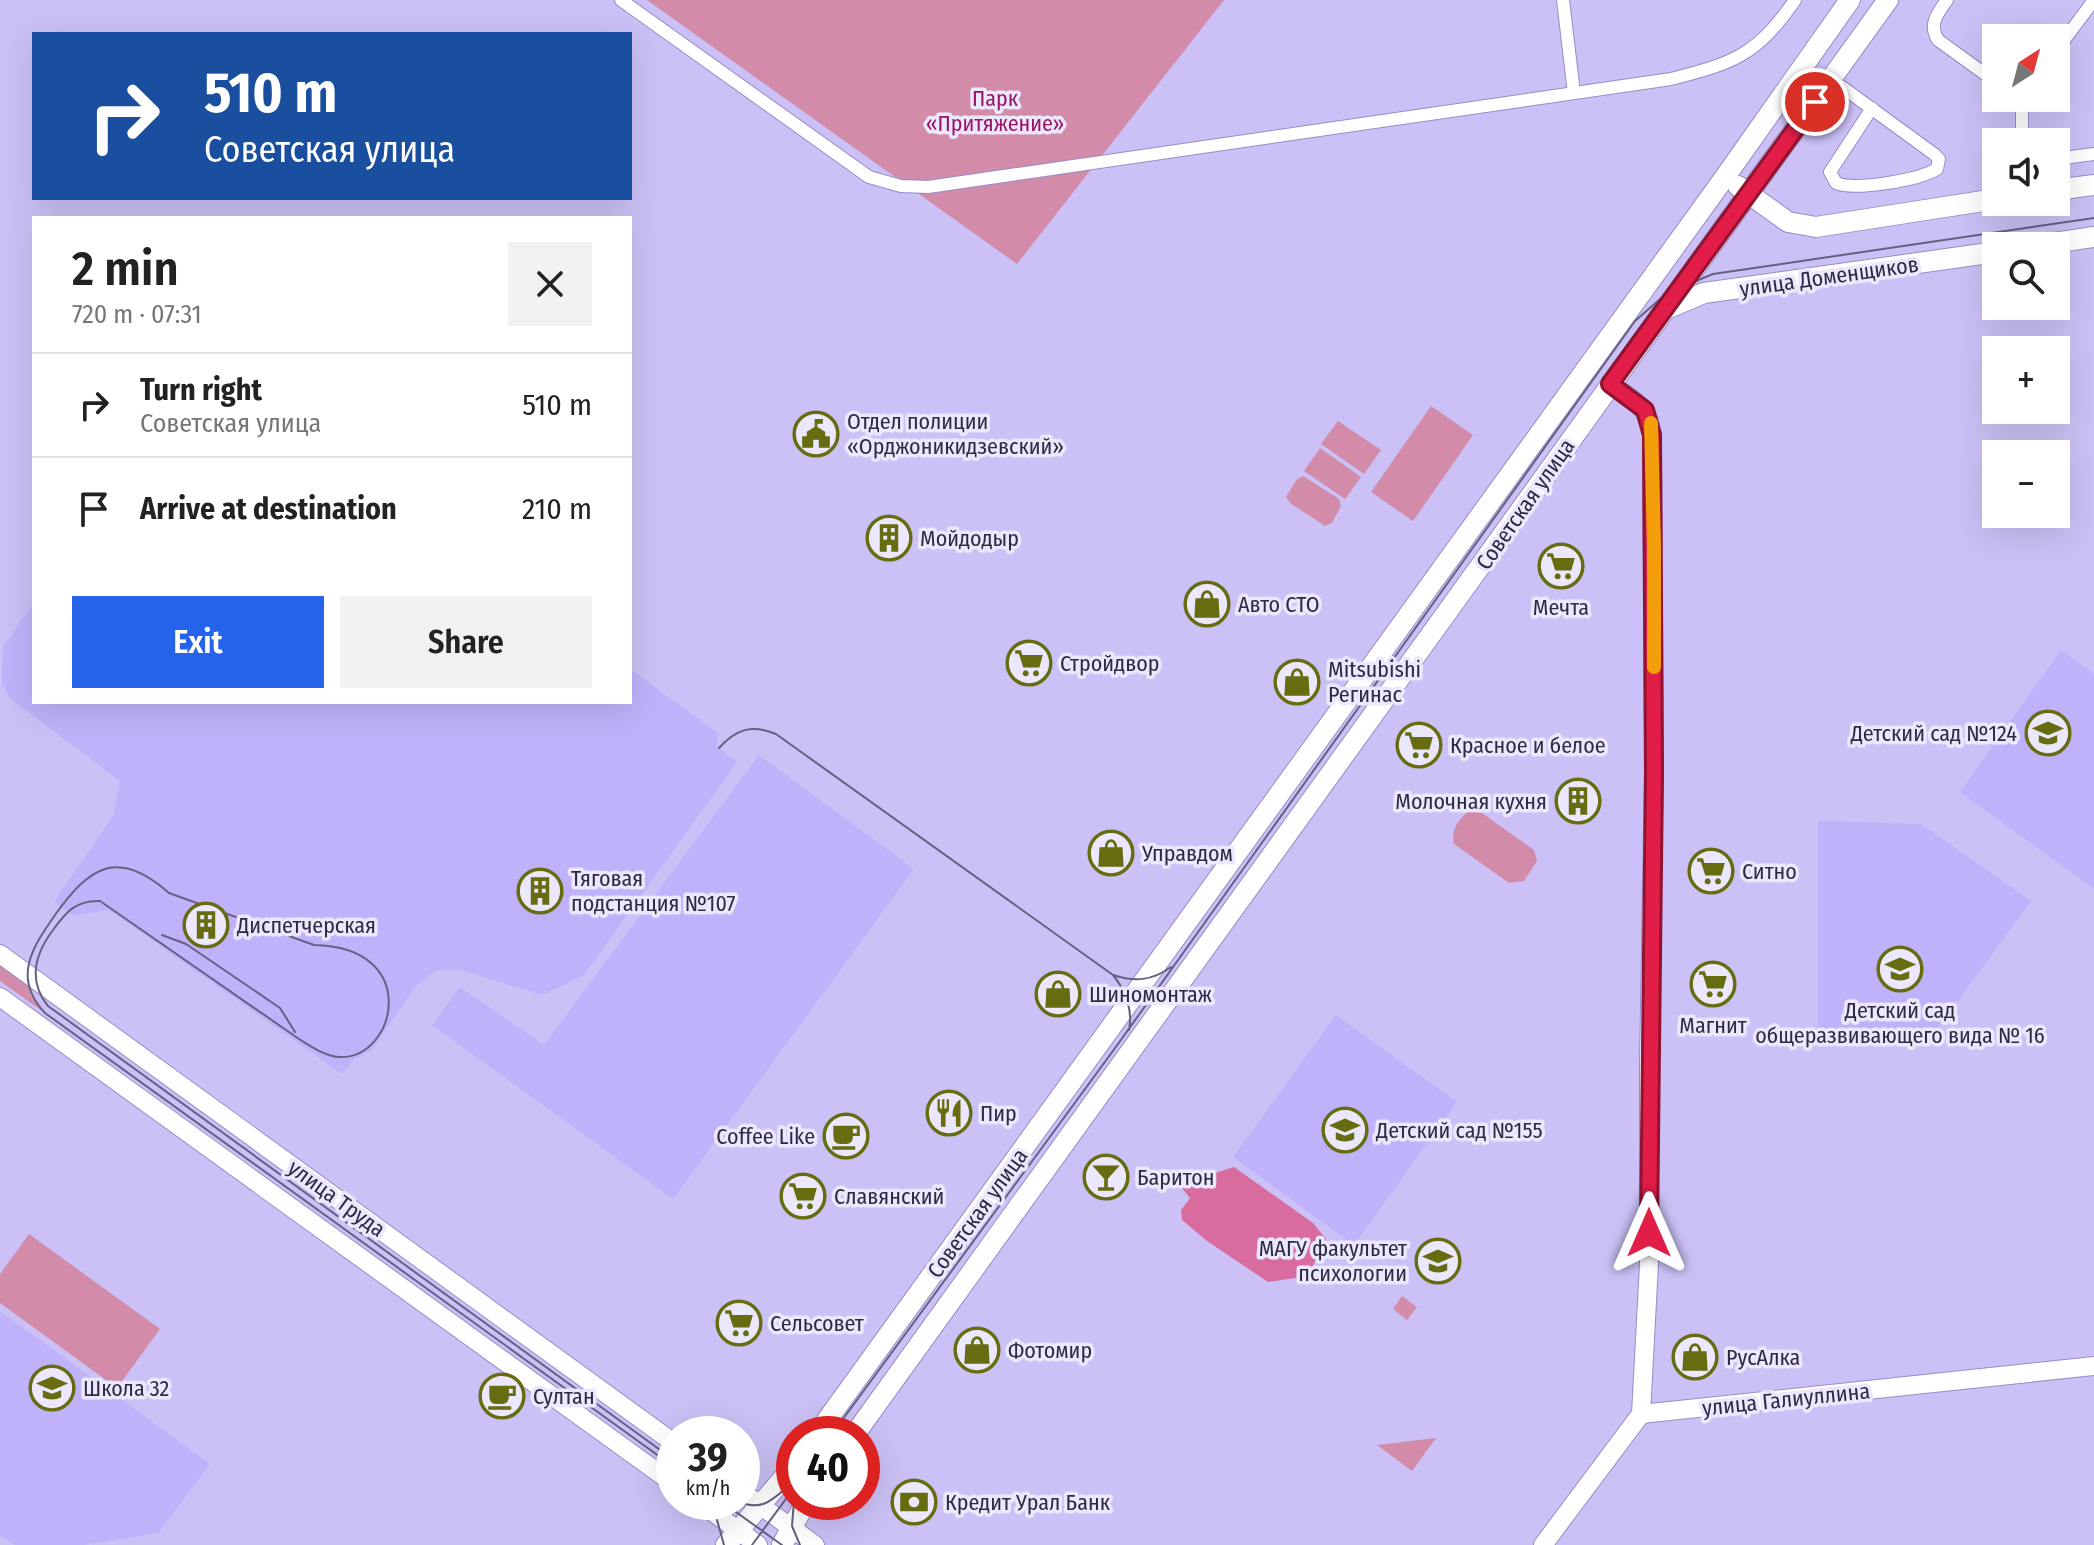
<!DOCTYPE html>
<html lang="en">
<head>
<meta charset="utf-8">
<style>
	body { margin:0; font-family:"Fira Sans Condensed",sans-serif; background:#f2f2f2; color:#222; height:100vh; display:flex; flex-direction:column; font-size:30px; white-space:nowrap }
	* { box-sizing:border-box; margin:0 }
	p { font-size:26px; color:#767676 }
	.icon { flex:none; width:44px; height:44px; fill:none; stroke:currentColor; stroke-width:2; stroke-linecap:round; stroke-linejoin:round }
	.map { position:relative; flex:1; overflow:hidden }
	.details { position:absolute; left:32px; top:216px; width:600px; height:488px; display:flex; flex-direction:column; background:#fff; border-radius:0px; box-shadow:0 8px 32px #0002 }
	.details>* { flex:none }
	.banner { position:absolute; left:32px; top:32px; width:600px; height:168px; border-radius:0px; box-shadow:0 8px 32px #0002; background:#1a4fa0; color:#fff; overflow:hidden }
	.needle { width:52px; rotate:36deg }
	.tools { position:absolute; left:1982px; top:24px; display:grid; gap:16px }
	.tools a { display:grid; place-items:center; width:88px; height:88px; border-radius:0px; background:#fff; box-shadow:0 8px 32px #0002; font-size:40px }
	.speed { position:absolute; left:656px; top:1416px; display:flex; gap:16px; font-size:40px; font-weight:700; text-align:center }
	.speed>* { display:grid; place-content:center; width:104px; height:104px; border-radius:50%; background:#fff; box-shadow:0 8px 32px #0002; line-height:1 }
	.speed small { font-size:20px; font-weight:400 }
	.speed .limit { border:12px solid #d22; background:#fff; color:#111 }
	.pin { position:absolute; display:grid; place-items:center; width:68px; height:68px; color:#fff; margin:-34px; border:4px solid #fff; border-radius:50%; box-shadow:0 2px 8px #0007 }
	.me { position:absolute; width:88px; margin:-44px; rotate:0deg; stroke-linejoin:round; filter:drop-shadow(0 0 6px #0008) }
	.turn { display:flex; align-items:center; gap:28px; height:168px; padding:0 40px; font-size:36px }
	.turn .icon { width:104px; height:104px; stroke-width:2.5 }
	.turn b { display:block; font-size:56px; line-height:68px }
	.round { display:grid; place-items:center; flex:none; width:84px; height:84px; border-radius:0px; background:#f2f2f2 }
	.overview { display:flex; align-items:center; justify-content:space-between; height:136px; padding:0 40px }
	h1 { font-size:48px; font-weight:600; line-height:60px }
	.primary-button { display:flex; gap:16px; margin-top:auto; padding:16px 40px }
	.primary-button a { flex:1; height:92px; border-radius:0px; background:#2563eb; color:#fff; font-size:32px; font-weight:600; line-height:92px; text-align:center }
	.primary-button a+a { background:#f2f2f2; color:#222 }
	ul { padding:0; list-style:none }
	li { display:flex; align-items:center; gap:24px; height:104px; padding:0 40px; border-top:2px solid #e0e0e0 }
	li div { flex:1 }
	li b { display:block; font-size:30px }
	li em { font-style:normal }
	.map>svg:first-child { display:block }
	.built { fill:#c0b2fa }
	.green { fill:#d28ba9 }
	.forest { fill:#d86c9e }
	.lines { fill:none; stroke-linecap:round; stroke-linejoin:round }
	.street-casing { stroke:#988bca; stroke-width:14 }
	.secondary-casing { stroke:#988bca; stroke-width:20 }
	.primary-casing { stroke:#988bca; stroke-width:22 }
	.street { stroke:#fff; stroke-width:12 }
	.secondary { stroke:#fff; stroke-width:18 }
	.primary { stroke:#fff; stroke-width:20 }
	.tram { stroke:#676083; stroke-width:2 }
	.route-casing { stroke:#92132f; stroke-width:20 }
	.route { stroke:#e11d48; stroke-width:14 }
	.slow { stroke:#f59e0b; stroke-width:14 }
	.labels { text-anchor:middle; stroke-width:7; stroke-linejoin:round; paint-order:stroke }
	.park-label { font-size:22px; fill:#99145f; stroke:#ebe7fc }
	.street-label { font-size:22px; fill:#2e2942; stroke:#ebe7fc }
	.poi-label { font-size:22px; fill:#2e2942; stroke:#ebe7fc; text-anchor:start }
</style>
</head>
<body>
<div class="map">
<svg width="2094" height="1545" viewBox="0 0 2094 1545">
	<rect width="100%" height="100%" fill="#cbc1f6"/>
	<!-- built -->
	<path class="built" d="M34,602V702H630V669L719,734L716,746L737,762L584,975L542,995L461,970H436L414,988L372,1050L353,1060L342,1074L109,910L73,915L54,902L114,814L120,781L10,698L2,684L3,647Z
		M2061,650L2094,674V889L1960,792Z
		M759,755L914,869L673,1199L432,1025L460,987L544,1045Z
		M1818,821L1921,824L2031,901L1930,1039L1818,1037Z
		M1336,1015L1457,1102L1354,1245L1233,1157Z
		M0,1311L210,1464L158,1533L84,1545H15L0,1535Z"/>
	<!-- green -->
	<path class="green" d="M647,0H1224L1017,264Z
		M1431,406L1473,435L1413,521L1371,492Z
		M1338,421L1381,450L1364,474L1321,444Z
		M1320,448L1361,477L1345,499L1304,471Z
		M1303,476L1339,499L1341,506L1332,523L1325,526L1290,503L1286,497L1297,479Z
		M1472,810L1479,811L1534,850L1537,861L1524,881L1509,883L1454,844C1450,831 1460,815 1472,810Z
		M0,962L27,981L31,996L45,1013L0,981Z
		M29,1234L160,1329L117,1388L0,1303V1274Z
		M1402,1296L1417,1307L1407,1320L1393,1309Z
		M1436,1438L1412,1471L1377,1445Z"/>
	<!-- forest -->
	<path class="forest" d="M1234,1167L1313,1223L1326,1239L1308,1276L1268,1282L1207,1241L1182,1220L1181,1210L1190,1198L1181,1187L1183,1175H1209Z"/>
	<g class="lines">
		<!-- street casing -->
		<g class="street-casing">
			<path id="street" d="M621,0L869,177L901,186L928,187L1671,79C1734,63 1757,55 1795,0
				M1563,0L1574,93
				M1947,0C1938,13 1928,24 1938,40L1996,82
				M2056,51L2094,0
				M1831,79L1934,154L1939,159L1937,169C1918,180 1856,191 1836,183L1830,172L1872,108
				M2022,98V142
				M2056,159L2094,154"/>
		</g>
		<!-- secondary casing -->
		<g class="secondary-casing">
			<path id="secondary" d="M1610,384C1634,401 1648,405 1652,435L1654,772L1649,1065V1264L1641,1414
				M0,954L674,1443
				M0,997L674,1484
				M742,1492L815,1545
				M699,1502L758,1545
				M1543,1545L1641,1414L2094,1366"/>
		</g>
		<!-- primary casing -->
		<g class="primary-casing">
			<path id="primary" d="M1738,186L1788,222L1816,227L1996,199
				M2056,190L2094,185
				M2033,246L2094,237
				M1664,310L1704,293L1996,252
				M817,1434L1725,177L1850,0
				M855,1434L1888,0
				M726,1545L794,1466
				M782,1545L806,1502"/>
		</g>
		<!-- street -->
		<use href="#street" class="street"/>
		<!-- secondary -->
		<use href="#secondary" class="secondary"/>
		<!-- primary -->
		<use href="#primary" class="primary"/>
		<!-- tram -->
		<path class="tram" d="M719,748C736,729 752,724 776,734L1113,975C1134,982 1152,981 1171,967
			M162,935L186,944L280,1008L295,1032
			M1113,975C1126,991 1133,1011 1129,1030
			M832,1434L1118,1044L1635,321L1667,293L1713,274L2094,218
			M674,1460L48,1006C27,980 35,954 53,930C66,912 76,900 100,901L299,1039C310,1046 325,1056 339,1057C396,1060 423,947 314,945L169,893C118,848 90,866 55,915C32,948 12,978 45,1013L674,1467
			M794,1501L792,1526L800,1545
			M712,1502L724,1545
			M722,1502L782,1545
			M739,1502C760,1510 769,1503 785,1489
			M752,1545L794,1488"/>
	</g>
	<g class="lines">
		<!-- route casing -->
		<g class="route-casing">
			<path id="route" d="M1649,1233L1654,772L1652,435L1645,410L1610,384L1815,102"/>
		</g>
		<!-- route -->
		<use href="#route" class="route"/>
		<!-- slow -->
		<path class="slow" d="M1651,423L1654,545V667"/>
	</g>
	<!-- icons -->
	<defs>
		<g id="civic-ring" transform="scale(2.3)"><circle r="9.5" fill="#ebe7fc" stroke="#676c10" stroke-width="1.5"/><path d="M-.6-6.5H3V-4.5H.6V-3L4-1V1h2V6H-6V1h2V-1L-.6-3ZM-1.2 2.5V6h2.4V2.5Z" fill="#676c10"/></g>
		<g id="building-ring" transform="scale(2.3)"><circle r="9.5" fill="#ebe7fc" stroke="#676c10" stroke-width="1.5"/><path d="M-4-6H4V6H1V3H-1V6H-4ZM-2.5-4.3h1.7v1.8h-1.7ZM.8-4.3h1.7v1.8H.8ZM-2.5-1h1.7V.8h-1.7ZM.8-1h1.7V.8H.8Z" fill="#676c10"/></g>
		<g id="supermarket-ring" transform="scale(2.3)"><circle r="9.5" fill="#ebe7fc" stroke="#676c10" stroke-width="1.5"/><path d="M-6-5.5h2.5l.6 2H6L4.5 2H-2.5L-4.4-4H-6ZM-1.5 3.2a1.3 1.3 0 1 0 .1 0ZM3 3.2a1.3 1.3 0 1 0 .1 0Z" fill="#676c10"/></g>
		<g id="shop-ring" transform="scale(2.3)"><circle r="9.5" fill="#ebe7fc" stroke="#676c10" stroke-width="1.5"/><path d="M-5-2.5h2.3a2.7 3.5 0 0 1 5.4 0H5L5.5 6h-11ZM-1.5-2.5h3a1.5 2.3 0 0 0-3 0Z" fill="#676c10"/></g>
		<g id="school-ring" transform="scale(2.3)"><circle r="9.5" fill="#ebe7fc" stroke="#676c10" stroke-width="1.5"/><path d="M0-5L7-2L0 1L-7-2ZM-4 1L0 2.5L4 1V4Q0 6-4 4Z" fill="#676c10"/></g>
		<g id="restaurant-ring" transform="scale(2.3)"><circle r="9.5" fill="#ebe7fc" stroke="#676c10" stroke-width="1.5"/><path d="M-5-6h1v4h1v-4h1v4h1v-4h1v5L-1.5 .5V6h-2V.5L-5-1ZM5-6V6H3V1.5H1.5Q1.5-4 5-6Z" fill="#676c10"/></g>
		<g id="cafe-ring" transform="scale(2.3)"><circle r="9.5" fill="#ebe7fc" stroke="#676c10" stroke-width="1.5"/><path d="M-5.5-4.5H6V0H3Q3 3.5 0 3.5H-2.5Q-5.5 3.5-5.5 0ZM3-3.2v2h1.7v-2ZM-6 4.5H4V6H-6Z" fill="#676c10"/></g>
		<g id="bar-ring" transform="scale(2.3)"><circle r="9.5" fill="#ebe7fc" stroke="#676c10" stroke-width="1.5"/><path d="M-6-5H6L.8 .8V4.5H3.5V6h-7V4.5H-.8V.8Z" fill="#676c10"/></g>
		<g id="university-ring" transform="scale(2.3)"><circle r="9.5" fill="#ebe7fc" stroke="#676c10" stroke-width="1.5"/><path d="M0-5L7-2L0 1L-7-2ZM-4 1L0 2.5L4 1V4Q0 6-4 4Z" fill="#676c10"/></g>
		<g id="bank-ring" transform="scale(2.3)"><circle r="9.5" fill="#ebe7fc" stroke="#676c10" stroke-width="1.5"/><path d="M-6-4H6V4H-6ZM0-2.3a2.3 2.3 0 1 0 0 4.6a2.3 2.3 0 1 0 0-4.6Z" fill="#676c10"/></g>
	</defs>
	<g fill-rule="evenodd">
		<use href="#civic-ring" x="816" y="434"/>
		<use href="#building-ring" x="889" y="538"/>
		<use href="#supermarket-ring" x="1561" y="566"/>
		<use href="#shop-ring" x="1207" y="604"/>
		<use href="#supermarket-ring" x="1029" y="663"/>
		<use href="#shop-ring" x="1297" y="682"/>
		<use href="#school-ring" x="2048" y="733"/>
		<use href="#supermarket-ring" x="1419" y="745"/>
		<use href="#building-ring" x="1578" y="801"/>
		<use href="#shop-ring" x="1111" y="853"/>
		<use href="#supermarket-ring" x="1711" y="871"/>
		<use href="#building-ring" x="540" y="891"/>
		<use href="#building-ring" x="206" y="925"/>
		<use href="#school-ring" x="1900" y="969"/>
		<use href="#supermarket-ring" x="1713" y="984"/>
		<use href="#shop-ring" x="1058" y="994"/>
		<use href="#restaurant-ring" x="949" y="1113"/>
		<use href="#school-ring" x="1345" y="1130"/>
		<use href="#cafe-ring" x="846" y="1136"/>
		<use href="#bar-ring" x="1106" y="1177"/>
		<use href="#supermarket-ring" x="803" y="1196"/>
		<use href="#university-ring" x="1438" y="1261"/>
		<use href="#supermarket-ring" x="739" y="1323"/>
		<use href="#shop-ring" x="977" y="1350"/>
		<use href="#shop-ring" x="1695" y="1357"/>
		<use href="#school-ring" x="52" y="1388"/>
		<use href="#cafe-ring" x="502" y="1396"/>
		<use href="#bank-ring" x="914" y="1502"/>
	</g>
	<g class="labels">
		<!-- park labels -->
		<g class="park-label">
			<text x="995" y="106">Парк<tspan x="995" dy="25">«Притяжение»</tspan></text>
		</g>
		<!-- street labels -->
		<g class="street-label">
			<text transform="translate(1829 276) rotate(-8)" y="8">улица Доменщиков</text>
			<text transform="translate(1525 504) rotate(-55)" y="8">Советская улица</text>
			<text transform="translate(337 1198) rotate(36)" y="8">улица Труда</text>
			<text transform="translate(977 1213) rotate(-54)" y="8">Советская улица</text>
			<text transform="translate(1786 1399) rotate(-6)" y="8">улица Галиуллина</text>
		</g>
		<!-- poi labels -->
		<g class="poi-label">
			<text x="847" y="429">Отдел полиции<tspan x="847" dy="25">«Орджоникидзевский»</tspan></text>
			<text x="920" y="546">Мойдодыр</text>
			<text x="1238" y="612">Авто СТО</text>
			<text x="1561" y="615" text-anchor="middle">Мечта</text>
			<text x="1060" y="671">Стройдвор</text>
			<text x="1328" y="677">Mitsubishi<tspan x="1328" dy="25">Регинас</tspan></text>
			<text x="2017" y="741" text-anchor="end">Детский сад №124</text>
			<text x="1450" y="753">Красное и белое</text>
			<text x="1547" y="809" text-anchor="end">Молочная кухня</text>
			<text x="1142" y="861">Управдом</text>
			<text x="1742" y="879">Ситно</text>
			<text x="571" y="886">Тяговая<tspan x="571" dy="25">подстанция №107</tspan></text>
			<text x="237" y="933">Диспетчерская</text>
			<text x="1089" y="1002">Шиномонтаж</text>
			<text x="1900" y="1018" text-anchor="middle">Детский сад<tspan x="1900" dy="25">общеразвивающего вида № 16</tspan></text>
			<text x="1713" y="1033" text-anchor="middle">Магнит</text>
			<text x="980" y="1121">Пир</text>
			<text x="1376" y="1138">Детский сад №155</text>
			<text x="815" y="1144" text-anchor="end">Coffee Like</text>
			<text x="1137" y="1185">Баритон</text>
			<text x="834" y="1204">Славянский</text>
			<text x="1407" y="1256" text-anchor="end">МАГУ факультет<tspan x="1407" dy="25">психологии</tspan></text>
			<text x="770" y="1331">Сельсовет</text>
			<text x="1008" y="1358">Фотомир</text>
			<text x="1726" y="1365">РусАлка</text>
			<text x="83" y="1396">Школа 32</text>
			<text x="533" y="1404">Султан</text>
			<text x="945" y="1510">Кредит Урал Банк</text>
		</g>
	</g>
</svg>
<div class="tools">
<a><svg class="needle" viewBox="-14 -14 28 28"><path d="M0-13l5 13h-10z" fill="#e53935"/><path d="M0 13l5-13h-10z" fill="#767676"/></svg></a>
<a><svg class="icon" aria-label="sound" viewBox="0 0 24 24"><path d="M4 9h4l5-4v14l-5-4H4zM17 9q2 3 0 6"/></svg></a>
<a><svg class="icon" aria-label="search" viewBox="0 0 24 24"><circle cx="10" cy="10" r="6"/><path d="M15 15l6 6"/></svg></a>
<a>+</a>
<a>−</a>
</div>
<div class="speed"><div>39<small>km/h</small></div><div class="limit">40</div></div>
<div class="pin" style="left:1815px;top:102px;background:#d93025"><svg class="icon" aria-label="arrive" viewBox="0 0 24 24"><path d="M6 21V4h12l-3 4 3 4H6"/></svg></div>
<svg class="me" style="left:1649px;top:1233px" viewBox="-20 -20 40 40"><path d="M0-17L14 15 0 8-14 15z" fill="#e11d48" stroke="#fff" stroke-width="4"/></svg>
<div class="banner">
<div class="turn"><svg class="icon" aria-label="right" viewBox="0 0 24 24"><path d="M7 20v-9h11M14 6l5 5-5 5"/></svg><div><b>510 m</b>Советская улица</div></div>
</div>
<section class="details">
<div class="overview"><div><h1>2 min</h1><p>720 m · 07:31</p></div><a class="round"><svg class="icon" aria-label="close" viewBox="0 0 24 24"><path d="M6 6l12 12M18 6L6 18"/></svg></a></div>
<ul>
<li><svg class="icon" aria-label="right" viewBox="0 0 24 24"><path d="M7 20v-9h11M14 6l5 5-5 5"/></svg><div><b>Turn right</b><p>Советская улица</p></div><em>510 m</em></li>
<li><svg class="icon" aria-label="arrive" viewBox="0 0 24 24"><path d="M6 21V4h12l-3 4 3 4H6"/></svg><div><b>Arrive at destination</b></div><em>210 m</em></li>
</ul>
<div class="primary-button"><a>Exit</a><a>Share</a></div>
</section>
</div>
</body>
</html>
